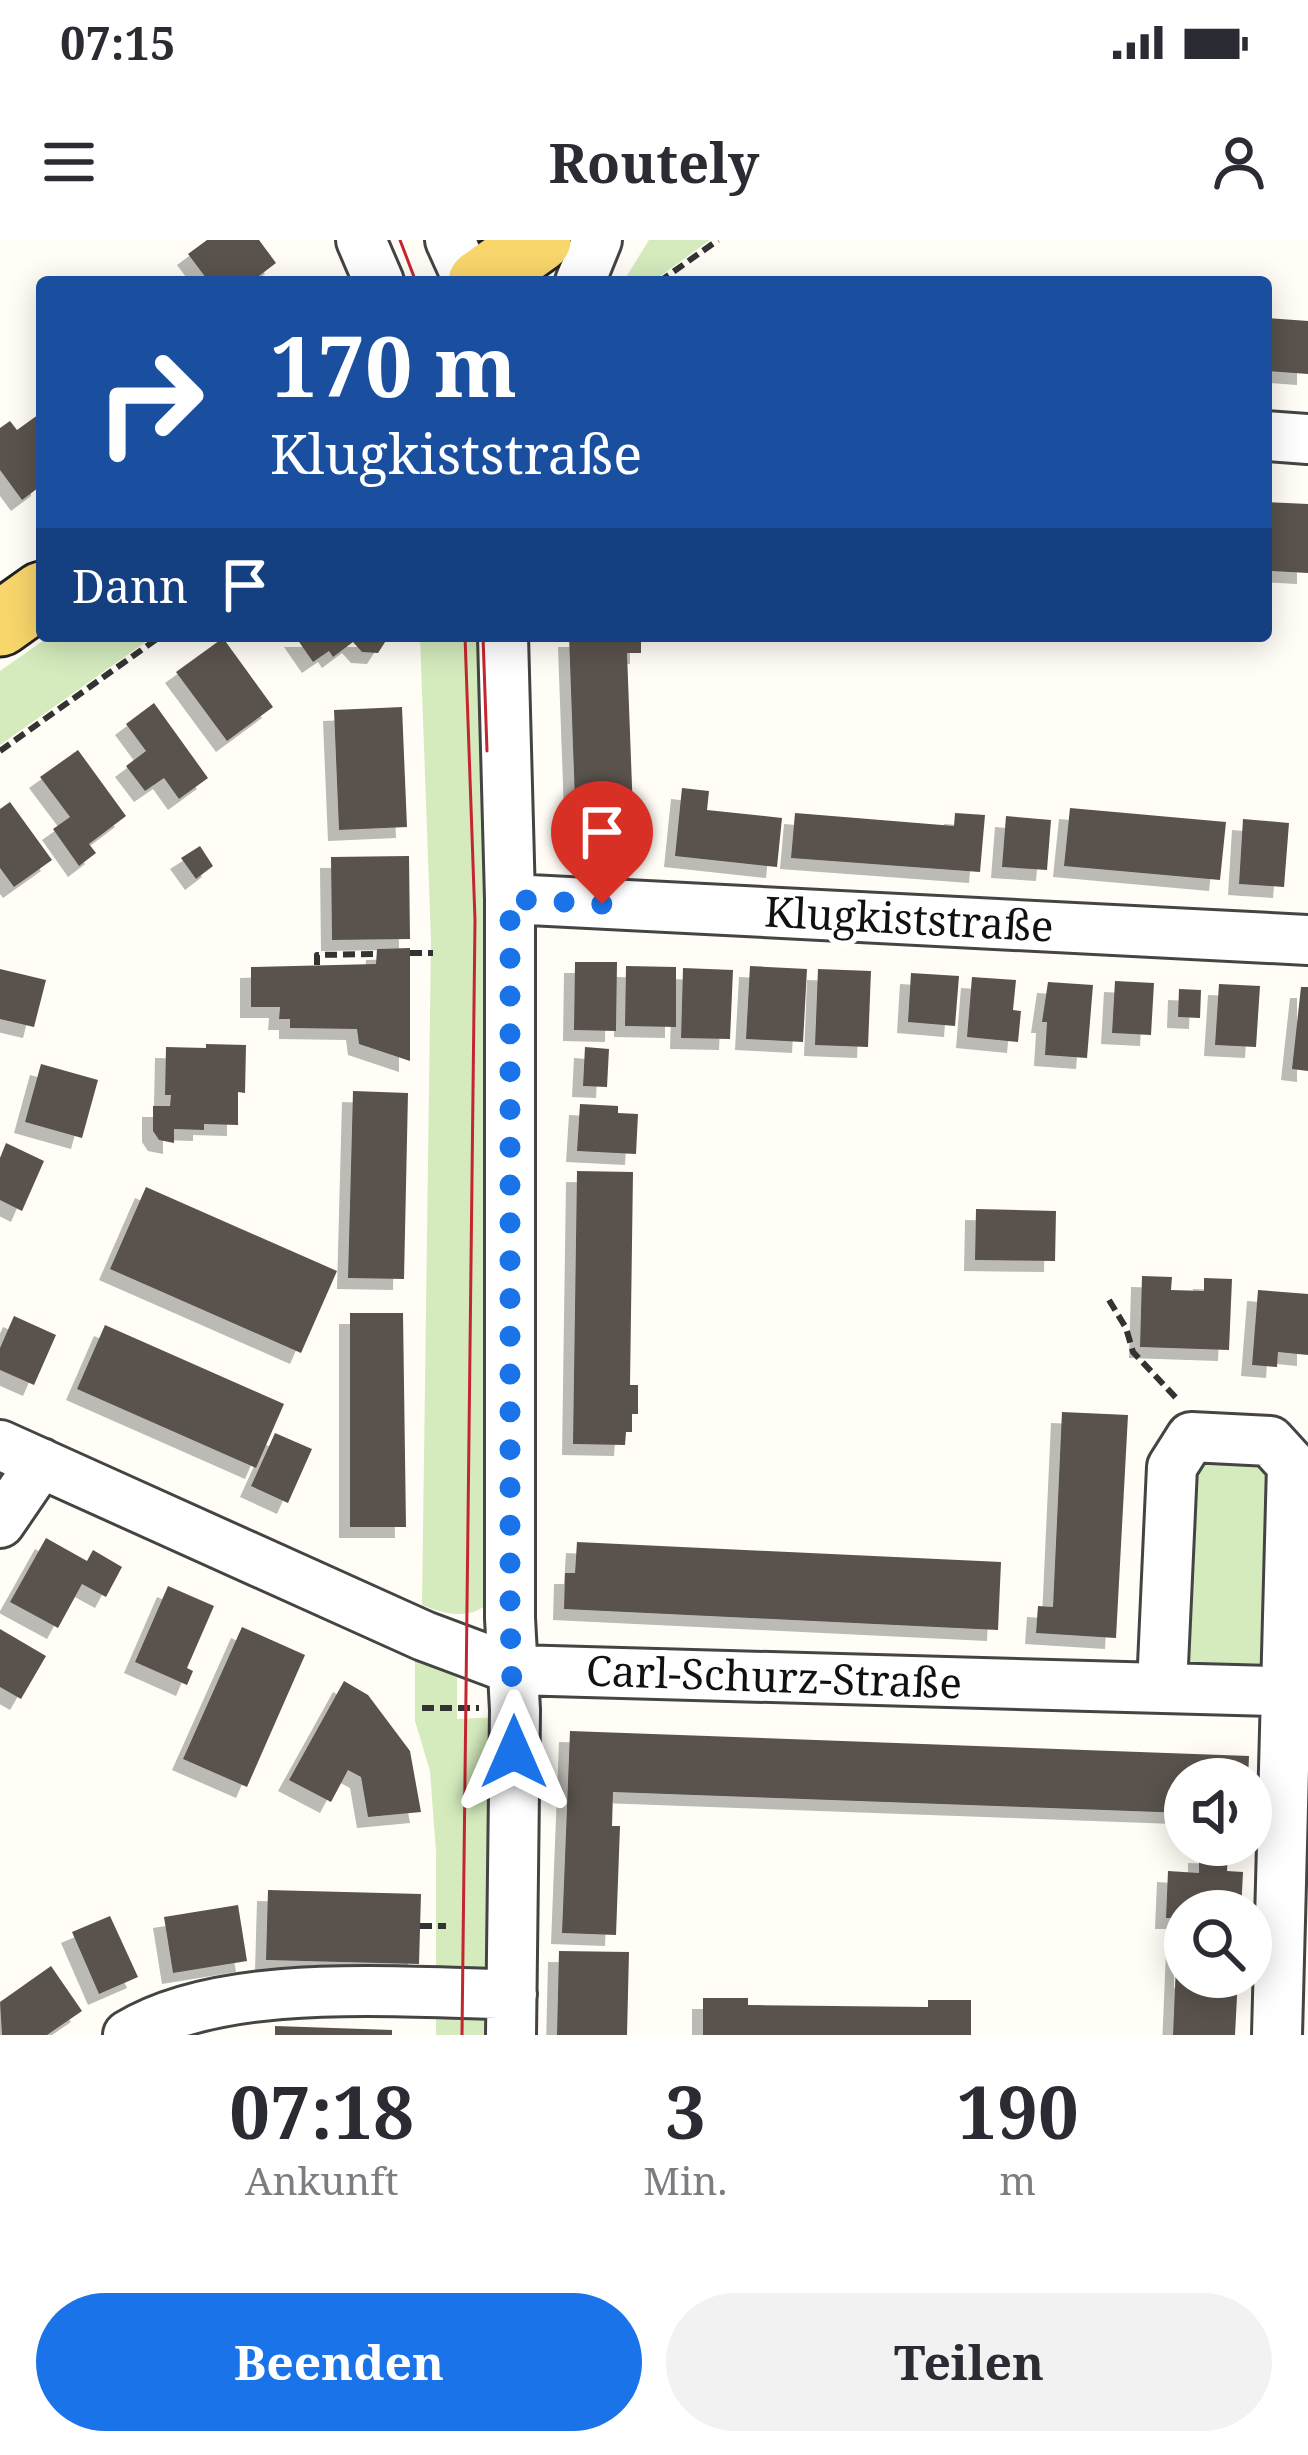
<!DOCTYPE html>
<html lang="de">
<head>
<meta charset="utf-8">
<style>
	body { margin:0; font-family:"Noto Serif",serif; background:#f2f2f3; color:#2b2b33; height:100vh; display:flex; flex-direction:column; font-size:45px; white-space:nowrap }
	* { box-sizing:border-box; margin:0 }
	p { font-size:39px; color:#7c7c81 }
	.icon { flex:none; width:66px; height:66px; fill:none; stroke:currentColor; stroke-width:2; stroke-linecap:round; stroke-linejoin:round }
	.map { position:relative; height:1795px; overflow:hidden }
	.details { display:flex; flex-direction:column; background:#fff; flex:1 }
	.details>* { flex:none }
	.guide { position:absolute; left:36px; top:36px; width:1236px; height:366px; border-radius:12px; box-shadow:0 6px 30px #0003; background:#1a4fa0; color:#fff; overflow:hidden }
	.controls { position:absolute; left:1164px; top:1518px; display:grid; gap:24px }
	.controls a { display:grid; place-items:center; width:108px; height:108px; border-radius:50%; background:#fff; box-shadow:0 6px 30px #0003; font-size:60px }
	.pin { position:absolute; display:grid; place-items:center; width:102px; height:102px; color:#fff; margin:-123px -51px; border-radius:50% 50% 50% 0; rotate:-45deg; box-shadow:0 0 12px #0007 }
	.pin .icon { rotate:45deg }
	.me { position:absolute; width:132px; margin:-66px; rotate:0deg; stroke-linejoin:round; filter:drop-shadow(0 0 9px #0008) }
	.turn { display:flex; align-items:center; gap:42px; height:252px; padding:0 36px; font-size:54px }
	.turn .icon { width:156px; height:156px; stroke-width:2.5 }
	.turn b { display:block; font-size:84px; line-height:102px }
	.then { display:flex; align-items:center; height:114px; padding:0 36px; background:#0003; gap:24px; font-size:45px }
	.eta { display:flex; justify-content:space-evenly; align-items:center; height:204px; text-align:center }
	.eta b { font-size:72px; font-weight:700; line-height:84px }
	.primary-button { display:flex; gap:24px; margin-top:auto; padding:24px 36px }
	.primary-button a { flex:1; height:138px; border-radius:72px; background:#1a73e8; color:#fff; font-size:48px; font-weight:700; line-height:138px; text-align:center }
	.primary-button a+a { background:#f2f2f3; color:#2b2b33 }
	.status { display:flex; justify-content:space-between; align-items:center; height:84px; padding:0 60px; background:#fff; direction:ltr }
	.status svg { height:33px; fill:currentColor }
	header { display:flex; justify-content:space-between; align-items:center; height:156px; padding:0 36px; background:#fff; font-size:54px; font-weight:700 }
	.map>svg:first-child { display:block }
	.green { fill:#d5ebbd }
	.building { fill:#5a524d; filter:url(#shadow) }
	.lines { fill:none; stroke-linecap:round; stroke-linejoin:round }
	.minor-casing { stroke:#444; stroke-width:54 }
	.major-casing { stroke:#222; stroke-width:69 }
	.path { stroke:#333; stroke-width:6; stroke-dasharray:12 6; stroke-linecap:butt }
	.minor { stroke:#fff; stroke-width:48 }
	.major { stroke:#f9d66b; stroke-width:63 }
	.tram { stroke:#c4262e; stroke-width:3 }
	.route { stroke:#1a73e8; stroke-width:21; stroke-dasharray:0 37.8 }
	.labels { text-anchor:middle; stroke-width:12; stroke-linejoin:round; paint-order:stroke }
	.street-label { font-size:42px; fill:#111; stroke:#fff }
</style>
</head>
<body>
<div class="status"><b>07:15</b><svg viewBox="0 0 49 12"><path d="M0 12V9h3v3zM5 12V6h3v6zM10 12V3h3v9zM15 12V0h3v12zM26 1h20v11H26zM47 4h2v5h-2z"/></svg></div>
<header><svg class="icon" aria-label="menu" viewBox="0 0 24 24"><path d="M4 6h16M4 12h16M4 18h16"/></svg>Routely<svg class="icon" aria-label="person" viewBox="0 0 24 24"><circle cx="12" cy="8" r="4"/><path d="M4 21q1-7 8-7t8 7"/></svg></header>
<div class="map">
<svg width="1308" height="1795" viewBox="0 0 1308 1795">
	<defs>
		<filter id="shadow"><feDropShadow dx="-11" dy="11" stdDeviation="0" flood-color="#0004"/></filter>
	</defs>
	<rect width="100%" height="100%" fill="#fffdf5"/>
	<!-- green -->
	<path class="green" d="M649,0H710L652,42H623Z
		M50,396H154L0,505V431Z
		M420,396H491L493,1359C472,1381 447,1375 422,1365L431,701Z
		M1271,1219L1270,1434L1191,1437L1176,1416L1194,1221Z
		M415,1417L457,1435V1479L502,1477L491,1561L486,1795H436V1612L430,1531L415,1481Z"/>
	<!-- building -->
	<path class="building" d="M207,0H259L276,23L251,42H209L188,14Z
		M1266,78L1308,81V134L1266,131Z
		M42,172V245L22,260L0,230V188L10,181L17,190Z
		M1266,262L1308,264V333L1271,331V325L1266,324Z
		M295,396H389L378,413L362,412L353,402L333,417L329,411L313,422Z
		M569,396H641V413H627L633,573H644L646,618L577,616Z
		M223,398L273,467L227,501L176,432Z
		M154,463L208,538L179,559L164,538L145,551L126,526L146,511L126,484Z
		M402,467L407,587L339,590L334,470Z
		M78,510L126,576L89,604L96,613L79,626L53,589L70,577L40,537Z
		M682,548L709,551L707,570L782,578L777,627L675,616Z
		M10,562L52,620L14,647L0,628V569Z
		M1070,568L1226,582L1220,640L1064,626Z
		M795,573L954,586L955,573L985,575L980,632L791,618Z
		M1006,576L1051,580L1047,630L1002,627Z
		M1243,579L1289,583L1284,647L1239,644Z
		M200,606L213,626L196,639L181,618Z
		M409,616L410,699L332,700L331,617Z
		M410,708V821L359,804L357,789L290,788V779H279L280,767H251V727L376,724L377,709Z
		M575,722H617L616,791L574,790Z
		M626,726L676,727V787L625,786Z
		M750,726L807,729L803,802L746,799Z
		M683,728L733,730L730,799L681,798Z
		M0,729L46,740L34,787L0,779Z
		M818,729L871,731L868,807L815,805Z
		M911,733L959,736L955,786L908,782Z
		M972,737L1016,740L1013,770L1021,771L1018,802L967,797Z
		M1115,741L1154,743L1151,795L1112,793Z
		M1048,742L1093,745L1087,818L1045,815L1047,782H1042Z
		M1219,744L1260,746L1256,807L1215,805Z
		M1301,747H1308V831L1292,829Z
		M1179,749L1201,750L1200,778L1178,777Z
		M206,804L246,805L245,853L238,852V885L204,884V890L174,889V903L159,900L153,891V866H170L171,855H165L166,807L206,808Z
		M585,807L609,809L607,847L583,846Z
		M41,824L98,840L82,898L25,882Z
		M353,851L408,853L404,1039L348,1038Z
		M580,864L618,866V873L638,874L636,914L577,911Z
		M6,903L44,921L22,971L0,960V918Z
		M577,931L633,932L630,1145H638V1174H632V1192H626L625,1205L573,1204Z
		M146,947L337,1031L301,1113L110,1029Z
		M976,969L1056,971L1055,1021L975,1020Z
		M1142,1036L1172,1037L1171,1050L1204,1051V1038L1232,1039L1229,1110L1140,1107Z
		M1258,1050L1308,1054V1115L1278,1112L1277,1127L1252,1125Z
		M350,1073H403L406,1287H350Z
		M14,1076L56,1095L34,1145L0,1130V1108Z
		M105,1085L284,1164L256,1228L77,1149Z
		M1062,1172L1128,1175L1116,1398L1036,1393L1038,1366L1053,1367Z
		M275,1193L312,1209L288,1263L251,1246Z
		M46,1298L87,1321L93,1310L122,1327L106,1357L82,1344L58,1388L10,1362Z
		M577,1302L1001,1322L998,1390L564,1369L565,1333H575Z
		M168,1346L214,1366L187,1428L193,1431L187,1445L135,1422Z
		M242,1387L305,1415L247,1547L183,1519Z
		M0,1389L46,1416L21,1459L0,1447Z
		M344,1441L368,1455L410,1511L421,1572L368,1577L361,1537L348,1530L331,1562L289,1540Z
		M570,1491L1249,1516L1248,1539H1185V1573L613,1552L612,1586H620L616,1695L562,1693Z
		M1199,1612L1228,1613L1227,1631L1243,1632L1241,1671H1185V1737H1238L1235,1795H1173L1178,1678H1166L1168,1631L1199,1633Z
		M268,1650L421,1654L419,1724L266,1720Z
		M238,1665L247,1721L173,1733L164,1677Z
		M110,1676L138,1737L99,1754L72,1692Z
		M559,1711L629,1712L627,1795H557Z
		M51,1726L82,1771L47,1795H2L0,1762Z
		M703,1758H748V1765L928,1767V1760H971V1795H703Z
		M275,1786L392,1790V1795H275Z"/>
	<g class="lines">
		<!-- minor casing -->
		<g class="minor-casing">
			<path id="minor" d="M361,0L379,42
				M450,0L469,42
				M580,42L597,0
				M1266,196L1308,199
				M503,396L510,659V1378L515,1470L511,1795
				M510,659L1308,700
				M0,1205L424,1396L515,1430L1308,1452
				M0,1283L41,1223
				M1162,1447L1172,1227L1191,1197L1270,1201L1292,1225L1277,1795
				M128,1795C225,1736 400,1753 512,1754"/>
		</g>
		<!-- major casing -->
		<g class="major-casing">
			<path id="major" d="M480,42L539,0
				M0,384L42,354"/>
		</g>
		<!-- path -->
		<path class="path" d="M659,42L718,0
			M0,511L161,396
			M410,713H433
			M317,725V715L377,714
			M1109,1060L1126,1088L1133,1112L1178,1160
			M422,1468H479
			M420,1686H446"/>
		<!-- minor -->
		<use href="#minor" class="minor"/>
		<!-- major -->
		<use href="#major" class="major"/>
		<!-- tram -->
		<path class="tram" d="M400,0L416,42
			M483,396L487,511
			M462,1795L475,680L465,396"/>
	</g>
	<g class="lines">
		<!-- route -->
		<path class="route" d="M514,1512L510,1378V659L602,664"/>
	</g>
	<g class="labels">
		<!-- street labels -->
		<g class="street-label">
			<text transform="translate(909 679) rotate(3)" y="15">Klugkiststraße</text>
			<text transform="translate(774 1437) rotate(2)" y="15">Carl-Schurz-Straße</text>
		</g>
	</g>
</svg>
<div class="controls">
<a><svg class="icon" aria-label="sound" viewBox="0 0 24 24"><path d="M4 9h4l5-4v14l-5-4H4zM17 9q2 3 0 6"/></svg></a>
<a><svg class="icon" aria-label="search" viewBox="0 0 24 24"><circle cx="10" cy="10" r="6"/><path d="M15 15l6 6"/></svg></a>
</div>
<div class="pin" style="left:602px;top:664px;background:#d93025"><svg class="icon" aria-label="arrive" viewBox="0 0 24 24"><path d="M6 21V4h12l-3 4 3 4H6"/></svg></div>
<svg class="me" style="left:514px;top:1512px" viewBox="-20 -20 40 40"><path d="M0-17L14 15 0 8-14 15z" fill="#1a73e8" stroke="#fff" stroke-width="4"/></svg>
<div class="guide">
<div class="turn"><svg class="icon" aria-label="right" viewBox="0 0 24 24"><path d="M7 20v-9h11M14 6l5 5-5 5"/></svg><div><b>170 m</b>Klugkiststraße</div></div>
<div class="then">Dann<svg class="icon" aria-label="arrive" viewBox="0 0 24 24"><path d="M6 21V4h12l-3 4 3 4H6"/></svg></div>
</div>
</div>
<section class="details">
<div class="eta">
<div><b>07:18</b><p>Ankunft</p></div>
<div><b>3</b><p>Min.</p></div>
<div><b>190</b><p>m</p></div>
</div>
<div class="primary-button"><a>Beenden</a><a>Teilen</a></div>
</section>
</body>
</html>
